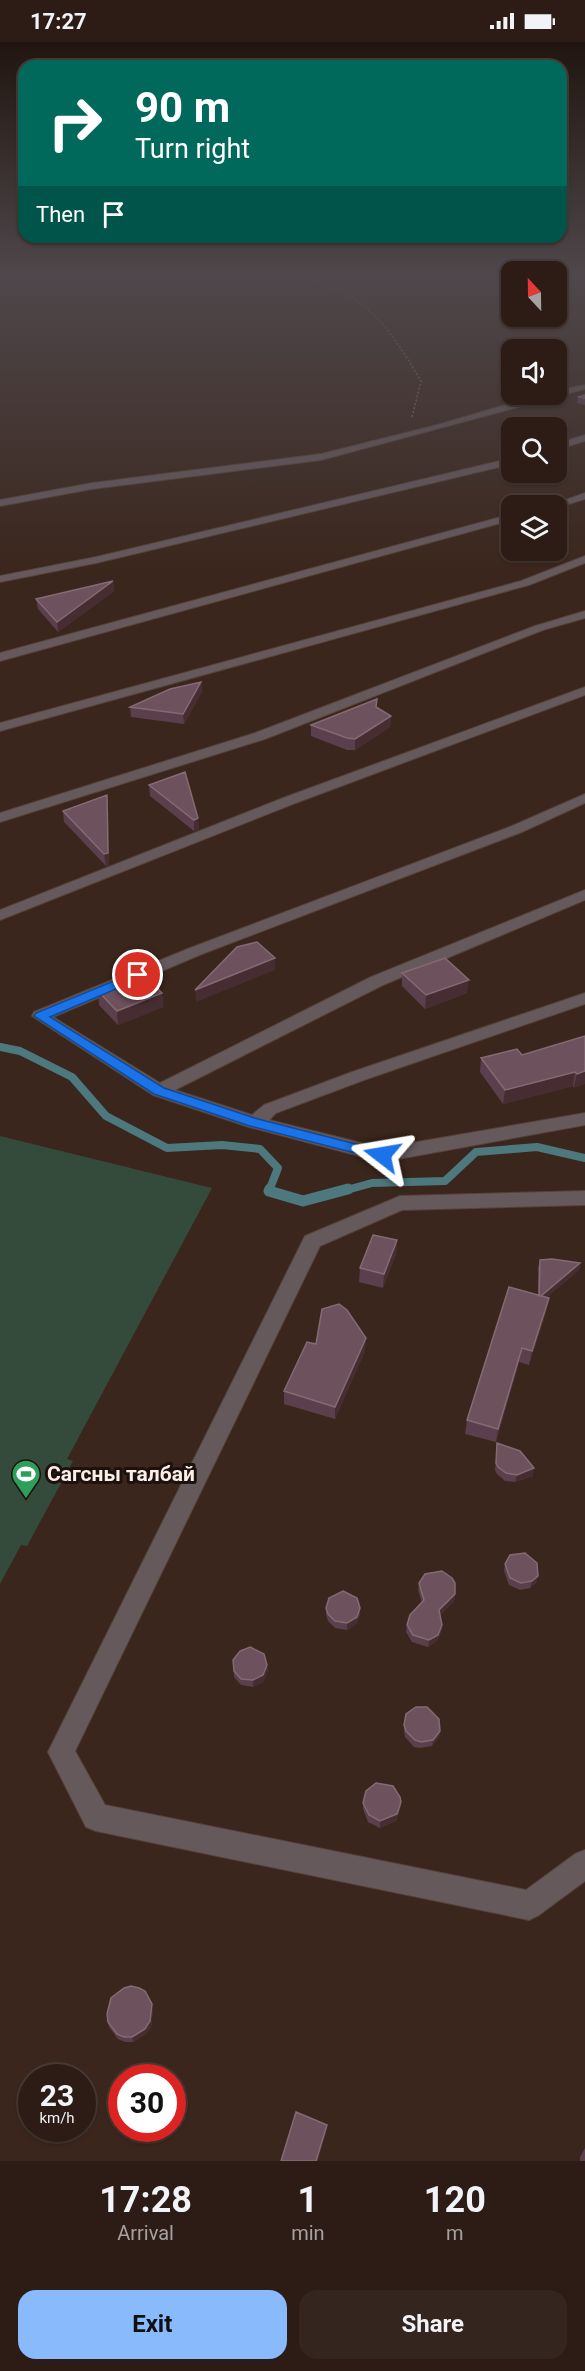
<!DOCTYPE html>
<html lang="en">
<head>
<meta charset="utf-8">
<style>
	body { margin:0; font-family:Roboto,sans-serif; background:#34251e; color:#f1f3f6; height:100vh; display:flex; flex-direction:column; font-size:22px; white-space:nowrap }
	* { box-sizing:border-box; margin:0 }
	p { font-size:20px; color:#a6a1a0 }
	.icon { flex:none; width:33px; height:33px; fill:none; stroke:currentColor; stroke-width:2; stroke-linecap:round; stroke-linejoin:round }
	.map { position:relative; height:2119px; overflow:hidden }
	.side { display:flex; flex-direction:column; background:#2c1c15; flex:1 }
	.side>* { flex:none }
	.banner { position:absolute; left:18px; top:18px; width:549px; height:183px; border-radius:18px; box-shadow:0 2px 4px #0004,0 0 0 2px #483a34; background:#00695c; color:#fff; overflow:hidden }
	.needle { width:39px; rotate:338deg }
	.fabs { position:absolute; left:501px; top:219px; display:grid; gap:12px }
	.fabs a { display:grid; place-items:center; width:66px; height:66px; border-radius:12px; background:#2c1c15; box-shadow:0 2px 4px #0004,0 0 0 2px #483a34; font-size:30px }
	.speed { position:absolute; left:18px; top:2022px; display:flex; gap:12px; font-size:30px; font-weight:700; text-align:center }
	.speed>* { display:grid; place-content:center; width:78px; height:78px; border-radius:50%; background:#2c1c15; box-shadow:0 2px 4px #0004,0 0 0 2px #483a34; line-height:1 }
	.speed small { font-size:15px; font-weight:400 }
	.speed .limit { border:9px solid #d22; background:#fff; color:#111 }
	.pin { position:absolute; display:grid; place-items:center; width:51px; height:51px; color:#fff; margin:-26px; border:3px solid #fff; border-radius:50%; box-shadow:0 2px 6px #0007 }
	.me { position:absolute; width:66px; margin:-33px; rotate:284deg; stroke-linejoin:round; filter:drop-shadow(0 0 4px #0008) }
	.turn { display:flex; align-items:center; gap:21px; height:126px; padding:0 18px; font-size:27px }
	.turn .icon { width:78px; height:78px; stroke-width:2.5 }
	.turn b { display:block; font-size:42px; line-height:51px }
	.then { display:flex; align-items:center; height:57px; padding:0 18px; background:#0003; gap:12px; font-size:22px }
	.eta { display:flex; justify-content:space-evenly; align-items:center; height:102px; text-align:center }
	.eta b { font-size:36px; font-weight:700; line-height:42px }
	.cta { display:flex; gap:12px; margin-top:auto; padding:12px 18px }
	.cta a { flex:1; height:69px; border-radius:18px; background:#88bafc; color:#111; font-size:24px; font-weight:700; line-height:69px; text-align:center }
	.cta a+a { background:#34251e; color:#f1f3f6 }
	.status { display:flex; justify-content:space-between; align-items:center; height:42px; padding:0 30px; background:#2c1c15; direction:ltr }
	.status svg { height:16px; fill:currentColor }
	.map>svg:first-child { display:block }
	.green { fill:#344b3b }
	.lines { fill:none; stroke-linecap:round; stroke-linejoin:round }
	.stream-far1 { stroke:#4c787e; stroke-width:8 }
	.stream { stroke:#4c787e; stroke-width:11 }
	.minor-casing { stroke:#554238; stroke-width:2 }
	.path { stroke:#7c6a61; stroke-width:1.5; stroke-dasharray:2 2; stroke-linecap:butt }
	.minor { fill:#65595c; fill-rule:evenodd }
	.wall { fill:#5c3f4d }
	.shaded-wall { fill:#472d32 }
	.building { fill:#6d525d; stroke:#846a73; stroke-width:1.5 }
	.route { fill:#1a73e8; stroke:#114b97; stroke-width:1.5 }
	.labels { text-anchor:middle; stroke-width:6; stroke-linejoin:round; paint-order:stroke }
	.near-poi-label { font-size:21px; font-weight:bold; fill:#fceee7; stroke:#1b120d; text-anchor:start }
</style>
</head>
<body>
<div class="status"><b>17:27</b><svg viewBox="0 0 49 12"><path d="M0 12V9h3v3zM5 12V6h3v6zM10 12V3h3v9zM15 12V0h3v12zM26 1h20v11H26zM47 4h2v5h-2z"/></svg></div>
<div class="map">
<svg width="585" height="2119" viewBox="0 0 585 2119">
	<rect width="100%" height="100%" fill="#3a261c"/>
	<!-- green -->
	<path class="green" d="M0,1094L212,1146L67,1417L73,1419L27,1504L21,1503L0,1542Z"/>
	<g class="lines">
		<!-- stream-far1 -->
		<path class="stream-far1" d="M0,1005L20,1009L72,1035L106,1074L167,1106L222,1103L260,1107L278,1126L269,1149
			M343,1149L372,1141L445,1139L476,1110L537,1105L585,1116"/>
		<!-- stream -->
		<path class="stream" d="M270,1147L269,1149L303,1159L348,1147"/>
		<!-- minor casing -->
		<g class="minor-casing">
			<path id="minor" d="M585,343V347L321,418L92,447L0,464V458L92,441L321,412L437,383L543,352H556V349Z
				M585,393V399L556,408V402Z
				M512,416V422L96,521L0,540V534L96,515Z
				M585,451V457L556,466V464H549Z
				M512,472V478L0,619V611Z
				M585,514V521L529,543L0,689V681L521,539Z
				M585,569V576L543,588L265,697L0,780V771L255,691L535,584Z
				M585,645V653L293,762L0,878V868L283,756Z
				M585,752V761L522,790L202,912L53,975L160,1041L371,935L585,848V858L383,943L175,1048L252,1073L264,1063L352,1030L585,951V962L364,1038L276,1071L269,1078L382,1106L585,1071V1083L382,1120L249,1085L153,1053L32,974L34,970L190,906L512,784Z
				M585,1149V1163L402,1168L320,1204L75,1709L105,1763L526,1848L575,1812L585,1808V1839L539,1873L529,1878L96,1789L86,1785L48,1710L305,1194L400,1154Z"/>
		</g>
		<!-- path -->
		<path class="path" d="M309,235C324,243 342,248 356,258C385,278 403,309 421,339L412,375"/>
		<!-- minor -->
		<use href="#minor" class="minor"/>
	</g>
	<!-- wall -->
	<path class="wall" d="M585,353V363L577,361L578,355Z
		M113,539L114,549L58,590L38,567L36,557Z
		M201,640L202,650L184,682L131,675L130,665Z
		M377,666L391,674L390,685L355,708H347L311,694V683Z
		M185,730L199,787L194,789L150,754L149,743Z
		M107,753L108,764L109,823L106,824L64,780L63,769Z
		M402,931L467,951L425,967L402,944Z
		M98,949L162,951L163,965L118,983L99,963Z
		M585,994L574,1046L573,1044L503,1062L480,1030L481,1016L522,1013Z
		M397,1198L396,1212L383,1246L359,1240L360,1226Z
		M540,1218L580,1221L579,1228L546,1256H549L546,1270L529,1323L519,1320L496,1400L465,1392L467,1378L538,1253V1225Z
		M316,1302L365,1309L335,1377L284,1362V1349Z
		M497,1401L533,1434L515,1440L505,1439L497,1432L495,1428Z
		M505,1522L538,1534L536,1541L530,1546L520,1548L509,1543L504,1529Z
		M419,1541L455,1552L454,1559L440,1573L442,1583L441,1590L437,1599L428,1605L412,1600L406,1590L407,1583L422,1561L418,1548Z
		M326,1566H360V1573L356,1582L347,1588L335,1586L328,1579L326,1573Z
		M233,1618L267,1623L268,1629L263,1640L253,1645L241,1643L234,1635Z
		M404,1683L440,1689L439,1695L432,1704L420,1706L414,1705L405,1695L404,1689Z
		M401,1760L400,1767L396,1779L380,1786L368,1780L363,1767V1761Z
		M153,1968L151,1985L146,1992L133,2000H125L118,1997L109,1985L108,1980Z
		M585,2106V2119H580V2115Z"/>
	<!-- shaded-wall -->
	<path class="shaded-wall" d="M113,539L114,549L58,590L57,580Z
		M201,640L202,650L184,682L183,672Z
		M391,674L390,685L355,708V697Z
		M107,753L108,764L109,823L106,824L104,812Z
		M198,776L199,787L194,789V778Z
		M275,916V928L196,960L195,948Z
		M469,938L467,951L425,967L426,953Z
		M162,951L163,965L118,983L117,969Z
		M585,1029V1042L574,1046L577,1032Z
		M575,1030L573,1044L503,1062L505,1048Z
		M397,1198L396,1212L383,1246L384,1232Z
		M580,1221L579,1228L538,1263L539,1255Z
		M549,1256L546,1270L529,1323L532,1309Z
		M366,1296L365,1309L335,1377V1365Z
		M522,1306L519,1320L496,1400L498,1387Z
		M534,1426L533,1434L515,1440L517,1433Z
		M538,1534L536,1541L530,1546L532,1539Z
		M455,1552L454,1559L438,1575L439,1568Z
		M360,1566V1573L356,1582L347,1588V1581Z
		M442,1583L441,1590L437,1599L428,1605L429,1598Z
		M267,1623L268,1629L263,1640L253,1645V1638Z
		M440,1689L439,1695L432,1704L433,1698Z
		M401,1760L400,1767L396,1779L380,1786V1779Z
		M152,1962L153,1968L151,1985L146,1992L133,2000L132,1995Z
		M327,2083L326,2091L318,2119H316Z"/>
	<!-- building -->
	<path class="building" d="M585,353V356L578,355Z
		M113,539L57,580L36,557Z
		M201,640L183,672L130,665L170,647Z
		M377,657L376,665L391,674L355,697L347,696L311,683Z
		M185,730L198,776L194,778L149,743Z
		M107,753L108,811L104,812L63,769Z
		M257,900L275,916L195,948L237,905Z
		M445,916L469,938L426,953L402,931Z
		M143,932L162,951L117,969L98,949Z
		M585,994V1029L577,1032L575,1030L505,1048L481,1016L517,1007L522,1013Z
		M373,1193L397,1198L384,1232L360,1226Z
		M552,1217L580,1221L541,1254H539L540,1218Z
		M509,1245L549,1256L532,1309L522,1306L498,1387L467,1378Z
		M339,1262L347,1268L366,1296L335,1365L284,1349L307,1300L316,1302L322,1267Z
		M497,1401L520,1409L534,1426L517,1433L506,1431L498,1425L496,1421Z
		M525,1511L537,1521L538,1534L532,1539L521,1541L510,1536L505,1522L510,1513Z
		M442,1529L452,1536L455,1541V1552L439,1568L442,1583L438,1593L429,1598L413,1593L407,1583L410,1573L424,1558L419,1541L425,1532Z
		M343,1549L357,1556L360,1566L357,1575L347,1581L335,1579L328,1572L326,1566L329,1556Z
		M250,1605L264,1612L267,1623L263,1633L253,1638L241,1637L234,1629L233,1618L240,1609Z
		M416,1665H427L439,1677L440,1689L433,1698L421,1700L415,1698L406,1689L404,1683L406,1672Z
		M376,1741L393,1744L400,1755L401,1760L397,1772L380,1779L369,1773L363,1761L366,1749Z
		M131,1944L139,1946L145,1949L152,1962L150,1979L145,1987L132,1995H124L117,1992L108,1980L107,1972L111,1956L124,1946Z
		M296,2070L327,2083L316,2119H281Z"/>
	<!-- sky -->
	<linearGradient id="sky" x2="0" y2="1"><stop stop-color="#20150f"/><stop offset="0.44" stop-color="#4f474b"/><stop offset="1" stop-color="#4f474b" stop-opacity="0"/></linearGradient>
	<rect width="585" height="532" fill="url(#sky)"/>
	<!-- route -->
	<path class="route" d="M138,929L144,933L142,936L50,975L164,1046L258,1077L387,1110L389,1113L387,1117L382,1118L250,1084L154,1052L34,974L36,971Z"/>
	<!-- icons -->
	<defs>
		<g id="stadium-pin" transform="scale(1.5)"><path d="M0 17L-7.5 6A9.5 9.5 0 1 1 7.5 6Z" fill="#2e9e5b" stroke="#1b120d"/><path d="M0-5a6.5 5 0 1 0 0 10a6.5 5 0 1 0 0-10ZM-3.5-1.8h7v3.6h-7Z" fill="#fff"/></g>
	</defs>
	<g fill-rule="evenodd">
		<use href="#stadium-pin" x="26" y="1432"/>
	</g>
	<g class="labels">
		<!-- near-poi labels -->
		<g class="near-poi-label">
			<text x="47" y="1439">Сагсны талбай</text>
		</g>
	</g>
</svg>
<div class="fabs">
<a><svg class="needle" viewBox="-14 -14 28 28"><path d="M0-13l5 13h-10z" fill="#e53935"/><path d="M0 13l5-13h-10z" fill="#a6a1a0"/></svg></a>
<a><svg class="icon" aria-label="sound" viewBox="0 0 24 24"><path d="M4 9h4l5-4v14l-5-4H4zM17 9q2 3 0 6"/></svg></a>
<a><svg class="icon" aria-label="search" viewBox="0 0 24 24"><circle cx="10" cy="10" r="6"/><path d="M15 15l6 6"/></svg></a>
<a><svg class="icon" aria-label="layers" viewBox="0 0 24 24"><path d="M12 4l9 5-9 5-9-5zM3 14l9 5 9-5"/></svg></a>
</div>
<div class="speed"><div>23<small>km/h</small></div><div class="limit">30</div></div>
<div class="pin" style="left:138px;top:933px;background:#d93025"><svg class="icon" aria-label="arrive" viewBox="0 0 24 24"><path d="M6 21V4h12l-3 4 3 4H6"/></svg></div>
<svg class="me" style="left:382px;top:1113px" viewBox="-20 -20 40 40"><path d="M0-17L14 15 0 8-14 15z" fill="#1a73e8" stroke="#fff" stroke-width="4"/></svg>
<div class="banner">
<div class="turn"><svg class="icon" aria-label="right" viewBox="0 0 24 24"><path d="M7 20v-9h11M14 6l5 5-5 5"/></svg><div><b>90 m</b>Turn right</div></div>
<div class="then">Then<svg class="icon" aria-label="arrive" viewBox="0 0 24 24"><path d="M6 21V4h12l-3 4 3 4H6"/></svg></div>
</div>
</div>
<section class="side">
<div class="eta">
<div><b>17:28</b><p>Arrival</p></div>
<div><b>1</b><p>min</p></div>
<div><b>120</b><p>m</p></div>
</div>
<div class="cta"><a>Exit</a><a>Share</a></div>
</section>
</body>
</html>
